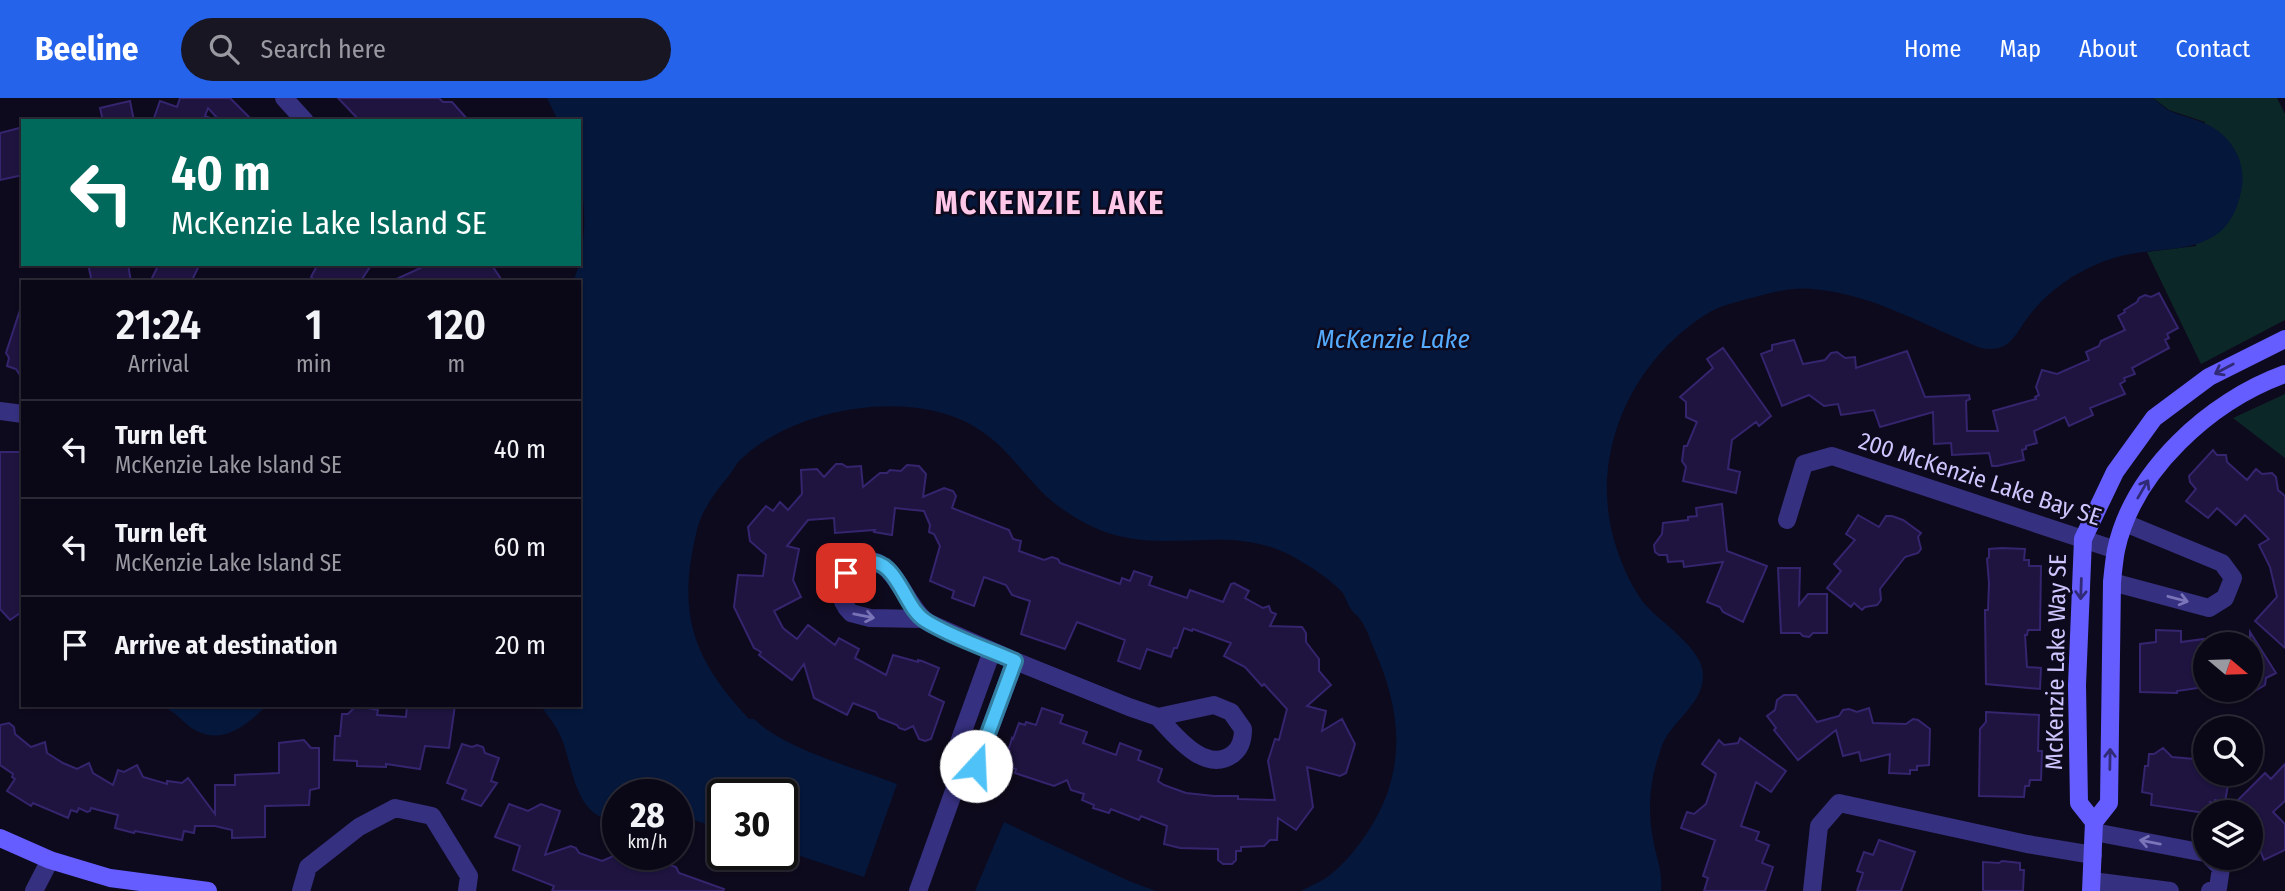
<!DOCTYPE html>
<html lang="en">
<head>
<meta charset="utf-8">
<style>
	body { margin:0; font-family:"Fira Sans Condensed",sans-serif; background:#181623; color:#f1f3f6; height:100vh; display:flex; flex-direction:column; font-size:26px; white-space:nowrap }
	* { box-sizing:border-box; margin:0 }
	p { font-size:23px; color:#999aa1 }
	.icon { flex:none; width:38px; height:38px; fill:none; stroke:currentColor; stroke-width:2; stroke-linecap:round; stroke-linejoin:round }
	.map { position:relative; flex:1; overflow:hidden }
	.sheet { position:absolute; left:21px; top:182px; width:560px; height:427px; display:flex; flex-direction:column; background:#0a0816; border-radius:0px; box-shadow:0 2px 5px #0004,0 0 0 2px #2a2935 }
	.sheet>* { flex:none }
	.guide { position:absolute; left:21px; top:21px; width:560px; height:147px; border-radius:0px; box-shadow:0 2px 5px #0004,0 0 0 2px #2a2935; background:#00695c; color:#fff; overflow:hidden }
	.needle { width:46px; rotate:109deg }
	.tools { position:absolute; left:2193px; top:534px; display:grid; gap:14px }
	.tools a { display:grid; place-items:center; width:70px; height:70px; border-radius:50%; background:#0a0816; box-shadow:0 2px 5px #0004,0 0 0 2px #2a2935; font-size:35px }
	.speed { position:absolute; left:602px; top:681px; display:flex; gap:14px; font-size:35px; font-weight:700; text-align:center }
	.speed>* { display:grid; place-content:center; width:91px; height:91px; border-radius:50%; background:#0a0816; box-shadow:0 2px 5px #0004,0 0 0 2px #2a2935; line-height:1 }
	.speed small { font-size:18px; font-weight:400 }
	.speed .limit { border:4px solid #111; border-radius:10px; background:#fff; color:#111 }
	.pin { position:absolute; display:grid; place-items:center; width:60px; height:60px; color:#fff; margin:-30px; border-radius:14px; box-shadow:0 4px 10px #0006 }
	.me { position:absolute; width:77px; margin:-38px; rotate:20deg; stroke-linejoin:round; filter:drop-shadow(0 0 5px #0008) }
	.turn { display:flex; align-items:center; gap:24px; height:147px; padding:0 35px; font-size:32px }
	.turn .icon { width:91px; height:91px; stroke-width:2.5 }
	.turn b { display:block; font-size:49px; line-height:60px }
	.eta { display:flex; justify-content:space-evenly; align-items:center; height:119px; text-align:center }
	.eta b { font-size:42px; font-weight:600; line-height:49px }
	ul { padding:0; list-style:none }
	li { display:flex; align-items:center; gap:21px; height:98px; padding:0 35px; border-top:2px solid #2a2935 }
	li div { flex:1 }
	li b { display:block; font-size:26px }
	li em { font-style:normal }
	header { display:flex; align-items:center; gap:42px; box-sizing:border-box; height:98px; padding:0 35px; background:#2563eb; color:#fff }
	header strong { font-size:33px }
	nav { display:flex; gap:38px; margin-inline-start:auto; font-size:24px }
	.search { width:490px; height:63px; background:#181623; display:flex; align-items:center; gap:18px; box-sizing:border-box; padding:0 24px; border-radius:38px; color:#999aa1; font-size:26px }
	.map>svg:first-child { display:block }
	.green { fill:#0c2727 }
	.water { fill:#05173b }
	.building { fill:#1e143f; stroke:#35246e; stroke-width:2 }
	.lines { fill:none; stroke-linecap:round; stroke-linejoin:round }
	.street { stroke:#363080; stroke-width:18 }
	.secondary { stroke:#655dff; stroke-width:18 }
	.oneway { stroke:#312b77 }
	.oneway2 { stroke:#7a74b9 }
	.route-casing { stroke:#337fa1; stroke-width:18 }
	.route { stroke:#4fc3f7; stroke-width:12 }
	.labels { text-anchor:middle; stroke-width:5; stroke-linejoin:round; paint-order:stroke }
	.street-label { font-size:24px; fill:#cec6ff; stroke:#0e0a1d }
	.water-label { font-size:26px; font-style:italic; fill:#54abff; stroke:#0e0a1d }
	.district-label { font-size:32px; font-weight:bold; letter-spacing:2px; fill:#ffc8e9; stroke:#0e0a1d }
</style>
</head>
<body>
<header>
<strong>Beeline</strong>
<div class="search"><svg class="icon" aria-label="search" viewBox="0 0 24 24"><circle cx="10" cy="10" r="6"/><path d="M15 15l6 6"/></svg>Search here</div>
<nav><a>Home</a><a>Map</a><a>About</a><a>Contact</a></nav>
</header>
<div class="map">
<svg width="2285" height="793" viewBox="0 0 2285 793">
	<rect width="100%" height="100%" fill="#0e0a1d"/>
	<!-- green -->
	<path class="green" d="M2153,0H2277L2285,16V222L2201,266L2147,154L2196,148L2205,24L2169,12Z
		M2285,296V360L2233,320Z"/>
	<!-- water -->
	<path class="water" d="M547,0H2153C2158,4 2164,10 2170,13C2188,21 2207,22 2223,37C2239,52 2246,73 2241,94C2227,161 2171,146 2121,158C2104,162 2087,170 2072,179C2057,189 2043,200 2032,214C2015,234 2012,256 1981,250C1924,228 1874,196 1812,191C1793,189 1773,194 1755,199C1740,203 1722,207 1710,214C1633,260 1589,354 1614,442C1620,463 1630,486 1643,504C1659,524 1702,549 1703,576C1704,604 1676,620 1664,643C1661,649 1659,657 1657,663C1649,689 1648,714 1653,741C1656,759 1663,774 1661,793H1301C1310,788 1321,784 1330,777C1345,765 1358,749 1369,732C1407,673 1402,613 1374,551C1370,541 1366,529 1360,521C1355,514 1355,518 1351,511C1347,506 1346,499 1342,494C1328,479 1305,465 1288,456C1225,425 1164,458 1100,432C1080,424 1055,408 1040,392C1015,366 1002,343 968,325C902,291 792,311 739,363C735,368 732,374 728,379C714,395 700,415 696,436C677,517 693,561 749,621H754C784,651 856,670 897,686L864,779L782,752V696H723V732L677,716V696H618V721C577,725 573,671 563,644C558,630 549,619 540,607H579V184H573C587,149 586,115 580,77C577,60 579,40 579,23H558Z
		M168,607H267C248,626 223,648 195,632C185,627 179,617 169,612Z
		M1004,724L1129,783L1156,793H975Z"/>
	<!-- building -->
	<path class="building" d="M180,0H230L253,23H220L208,10L205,18L210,20V23H153L160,3L177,9Z
		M338,0H439L443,4H452L469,23H360Z
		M130,3L134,23H103L100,10Z
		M23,29V77L0,82V35Z
		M88,166H128L131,184H92Z
		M159,166H200L191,184H150Z
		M318,166H372L360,184H319L311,179Z
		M429,166H491L503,184H390Z
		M2159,195L2178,230L2167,236L2169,240L2165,242L2169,250L2132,270L2135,276L2124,280L2125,283L2120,286L2125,296L2090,310L2093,317L2069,328L2065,319L2034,333L2037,345L2026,348V351L2022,352L2024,362L1997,368H1992L1989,355L1952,357L1951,345L1934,346L1933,314L1880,329L1874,312L1841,317L1838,306L1824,308L1809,297L1782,308L1761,256L1772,252V247L1794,242L1803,266L1825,262L1831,255L1837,254L1845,260L1855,259L1856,270L1907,253L1925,299L1969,297L1970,301L1966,303L1967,333H1998L1993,313L2036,301L2035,299L2039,297L2036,289L2042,272L2057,276L2089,262L2086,254L2099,248L2101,243L2125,232L2118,218L2125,214L2124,212L2137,204L2139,200L2145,197L2151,199Z
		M20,212L23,213V282L16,271L7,268L9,260L6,255Z
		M1723,250L1771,318L1759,328L1756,324L1732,342L1728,371L1740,374L1736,395L1683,383L1686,369L1682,363L1684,348H1687L1697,324L1686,319V304L1680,299L1713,270L1707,261Z
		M2213,352L2217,357H2226L2227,364L2247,382L2256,371L2262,376L2272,375L2276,379L2278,392L2285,398V550L2255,523L2277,499L2270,469L2259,447L2269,441L2245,417L2236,427L2217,410L2208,420L2186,403L2196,391L2190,384L2189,378Z
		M0,354H22L23,513L10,522L0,511Z
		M836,366H842L847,369L861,368L863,389L880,375H887L890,372L901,373L907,367L919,368L926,376L923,399L944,390L953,393L956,398L952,410L1009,432L1013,441L1021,443L1019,453L1044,462L1052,459L1058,461L1060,465L1120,486L1122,480L1130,483L1134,473L1152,479L1149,487L1187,500L1190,492L1223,504L1231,486L1234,485L1249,493L1245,500L1263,510L1269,508L1271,514L1276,516L1270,528L1302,529L1306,535V544L1319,561V573L1331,587L1307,608L1326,613L1322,633L1342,621L1355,646L1346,675L1340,678L1307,669L1313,709L1296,732L1278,720L1277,742H1270L1264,748L1241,749V753H1236V762L1232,766H1223L1218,762V751L1180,750L1164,746L1167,728L1141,718L1139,722L1111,711L1109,715L1093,710L1094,707L1082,702L1084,696L1071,692L1067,682L1054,688L1015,675L1016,671L1004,667L1012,640L1013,641L1019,625L1025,627L1026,624L1036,627L1042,610L1063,617L1060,625L1087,634L1083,645L1116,657L1120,645L1141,653L1138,662L1162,671L1158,683L1164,687L1186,695L1214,698H1238V701L1275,702L1268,663L1275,641L1279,642L1287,611L1264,586L1262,588L1245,569L1224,558L1231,545L1193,531L1192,533L1184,530L1177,550H1174L1171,559L1147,551L1140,571L1118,563L1125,542L1077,524L1065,551L1021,536L1030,503L1012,497L1006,487L984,479L974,508L952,500L954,493L930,483L940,448L934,436L929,434L930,427L924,413L895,410L892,437L874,434L875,432L835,435L834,420L808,422L787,448L799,451L793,482L801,499L774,513L783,530L797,541L808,527L835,547L839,540L859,551L855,560L886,577L893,557L918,564V562L922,563L939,570L929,597L944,604L931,641L925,643L919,641L913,628L905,632L899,630L897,627L879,620L876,614L853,605L847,617L814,600L804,566L792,582L759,557L761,554L754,550L734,509L738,477L763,478L766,457L750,443L748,429L766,408L773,413L780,404L788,412L802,396L801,372L817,371L824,379Z
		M1722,406L1727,453L1767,468L1743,524L1723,514L1720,509L1707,504L1723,464L1684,469L1683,463L1668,464L1667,457H1659L1655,454L1654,447L1662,436L1663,425L1688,422V419L1697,418L1696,410Z
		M1858,417L1879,429L1886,418H1892L1903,422L1921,435L1918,439L1921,451L1918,455L1905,459L1880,491L1881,502L1877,507L1865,509L1862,512L1854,505L1851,509L1827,490L1841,473L1834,466L1855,442L1846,436Z
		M2002,450L2025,451L2024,462H2029V468H2041L2040,532H2028L2027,537H2025L2027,569L2041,570L2040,591L1986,586L1985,512H1988L1989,485L1987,461L1989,459V451Z
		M1778,470H1800L1799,507L1808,496H1827V535H1813L1809,539L1803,538L1800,535H1781Z
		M2156,532L2181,533V544L2204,541L2205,589L2177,593V595L2140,594V546L2156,544Z
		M2250,534L2276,575L2266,580L2265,587L2250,596Z
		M1784,597H1796L1817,624L1839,618L1843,612L1849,611L1857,614L1869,610L1873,625L1906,626L1913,621L1918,622L1930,631L1929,667L1917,668V672H1910V676L1889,675L1890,656L1861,663L1859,654L1843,658L1836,632L1798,662L1774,632L1776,630L1767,618L1775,612L1777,602Z
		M407,607H455L449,650L425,648L420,671L386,666V669L357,668V663L334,662L335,638H340L342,616H348L355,609H362L378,612L377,617L406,619Z
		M1986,614L2039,617L2038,653H2042L2041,682H2030L2029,688H2025L2024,699L1979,698L1980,631L1986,624Z
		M9,625L14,629L15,636L31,649L45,644L47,655L63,665L77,671L89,665L93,675L113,687L118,672L124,674L137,667L143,679L167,686V683L182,685L188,680L215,716V687H235V677L279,675V645L304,642L311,650H319V690L310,692L309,707L265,708V739L232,740V732L215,728H195L194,735L184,733L182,742L135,733L134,735L115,730L118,717L91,710L90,713L87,714L79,710L77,714L71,712L68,720L33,705L31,708L7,693L15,681L12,679L13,676L0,667V627Z
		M1740,640L1786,673L1771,694L1756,684L1741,728L1759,734L1756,742L1769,747L1762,765L1773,769L1765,793H1704L1708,780L1703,778L1715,742L1681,730L1687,714L1694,716L1706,706L1716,676L1702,666L1719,642L1724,647L1738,645Z
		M462,646L472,649L477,647L483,649L485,655L499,660L491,683L497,685L481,708L462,701L466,692L447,685Z
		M2163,650L2172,659L2205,662V676H2230L2225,704L2215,702V705L2210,704L2208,714L2205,715L2151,707L2152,696L2142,694L2145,668H2148L2149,656H2154Z
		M2285,666V703L2273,714L2285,726V752L2264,762L2255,740L2250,736V714H2248L2237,703L2265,675L2271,681Z
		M509,706L528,713L541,706L560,713L545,757L571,748L576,750L579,755L602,763L618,756L631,761L640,757L676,769L679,775L724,791L723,793H552L554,788L513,772L520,748L495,739Z
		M1879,742L1915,754L1901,793H1857L1863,775L1857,773L1864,754L1873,757Z
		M2002,763L2020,765V772H2024L2023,793H1983V764L1999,765Z"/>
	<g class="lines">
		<!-- street -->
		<path class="street" d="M284,0L305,23
			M0,313L23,316
			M1787,422L1804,366L1832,358L2116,452
			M2112,484L2209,510L2225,500L2233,480L2222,465L2125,425
			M922,521L870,520L851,515C844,508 840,500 841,490C842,482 846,471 854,467C893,446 904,511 929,525L1015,563L1129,609L1158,619
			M1214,607L1231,614L1243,631C1243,641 1241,650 1233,656C1205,677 1174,636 1158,619Z
			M955,690L971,677L976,668L1015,563
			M2094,734L2205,755
			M2092,783L2170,793
			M34,793L50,762
			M301,793L308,769L359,729L395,710L432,718L469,778L467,793
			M918,793L955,690L952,674L954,658L992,553
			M1812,793L1819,728L1839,705L2027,746L2093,757
			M2210,793L2218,790L2221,770L2211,760"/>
		<!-- secondary -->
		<path class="secondary" d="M2094,724L2109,705L2112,484C2113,474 2114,463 2116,452C2133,373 2210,303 2285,276
			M0,740L50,762L110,780L208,793
			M2091,793L2094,724L2079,705L2077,587L2083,441L2115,374L2154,320L2209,279L2285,241"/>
	</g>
	<!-- one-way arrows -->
	<defs><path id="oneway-shaft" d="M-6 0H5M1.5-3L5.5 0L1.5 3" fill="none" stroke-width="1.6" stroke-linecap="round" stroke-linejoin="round" transform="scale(1.75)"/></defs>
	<g class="oneway">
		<use href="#oneway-shaft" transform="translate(2224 271) rotate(152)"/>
		<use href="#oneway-shaft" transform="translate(2143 391) rotate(-60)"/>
		<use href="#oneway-shaft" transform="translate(2081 491) rotate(92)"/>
		<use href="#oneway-shaft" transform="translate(2110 661) rotate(-89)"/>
	</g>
	<g class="oneway2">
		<use href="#oneway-shaft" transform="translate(2178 501) rotate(15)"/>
		<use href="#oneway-shaft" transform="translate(864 518) rotate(11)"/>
		<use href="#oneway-shaft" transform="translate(2150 744) rotate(-169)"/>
	</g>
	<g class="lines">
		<!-- route casing -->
		<g class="route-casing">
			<path id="route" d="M846,475C850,469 855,466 863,464C899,458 902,509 926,523C953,540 986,550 1015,563L976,668"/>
		</g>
		<!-- route -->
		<use href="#route" class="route"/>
	</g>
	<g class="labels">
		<!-- street labels -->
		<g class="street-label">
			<text transform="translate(1980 381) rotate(18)" y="8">200 McKenzie Lake Bay SE</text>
			<text transform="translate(2056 564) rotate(-89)" y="8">McKenzie Lake Way SE</text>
		</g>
		<!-- water labels -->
		<g class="water-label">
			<text x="1393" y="250">McKenzie Lake</text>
		</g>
		<!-- district labels -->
		<g class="district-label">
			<text x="1050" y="116">MCKENZIE LAKE</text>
		</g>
	</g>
</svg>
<div class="tools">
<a><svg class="needle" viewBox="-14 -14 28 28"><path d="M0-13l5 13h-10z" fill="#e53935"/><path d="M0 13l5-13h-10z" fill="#999aa1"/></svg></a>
<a><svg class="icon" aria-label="search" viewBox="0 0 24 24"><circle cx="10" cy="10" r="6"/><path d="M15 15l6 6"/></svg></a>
<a><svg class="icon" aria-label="layers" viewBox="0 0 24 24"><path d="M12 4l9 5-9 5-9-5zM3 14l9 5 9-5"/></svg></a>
</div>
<div class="speed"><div>28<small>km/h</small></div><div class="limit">30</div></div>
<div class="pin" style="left:846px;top:475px;background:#d93025"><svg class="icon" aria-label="arrive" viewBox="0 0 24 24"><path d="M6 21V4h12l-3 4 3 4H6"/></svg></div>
<svg class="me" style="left:976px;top:668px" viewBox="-20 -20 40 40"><circle r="19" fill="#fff"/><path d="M0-13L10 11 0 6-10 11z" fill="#4fc3f7"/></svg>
<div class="guide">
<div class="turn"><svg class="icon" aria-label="left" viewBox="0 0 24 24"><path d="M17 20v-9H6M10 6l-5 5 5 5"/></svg><div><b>40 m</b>McKenzie Lake Island SE</div></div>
</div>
<section class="sheet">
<div class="eta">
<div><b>21:24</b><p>Arrival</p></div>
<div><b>1</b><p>min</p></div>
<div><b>120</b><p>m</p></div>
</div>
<ul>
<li><svg class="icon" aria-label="left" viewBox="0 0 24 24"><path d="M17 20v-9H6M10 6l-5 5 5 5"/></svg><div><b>Turn left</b><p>McKenzie Lake Island SE</p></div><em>40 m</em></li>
<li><svg class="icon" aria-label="left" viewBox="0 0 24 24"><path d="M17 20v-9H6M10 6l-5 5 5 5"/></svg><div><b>Turn left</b><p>McKenzie Lake Island SE</p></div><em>60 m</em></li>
<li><svg class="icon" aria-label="arrive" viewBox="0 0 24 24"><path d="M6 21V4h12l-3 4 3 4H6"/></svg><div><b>Arrive at destination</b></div><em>20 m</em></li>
</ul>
</section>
</div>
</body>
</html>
